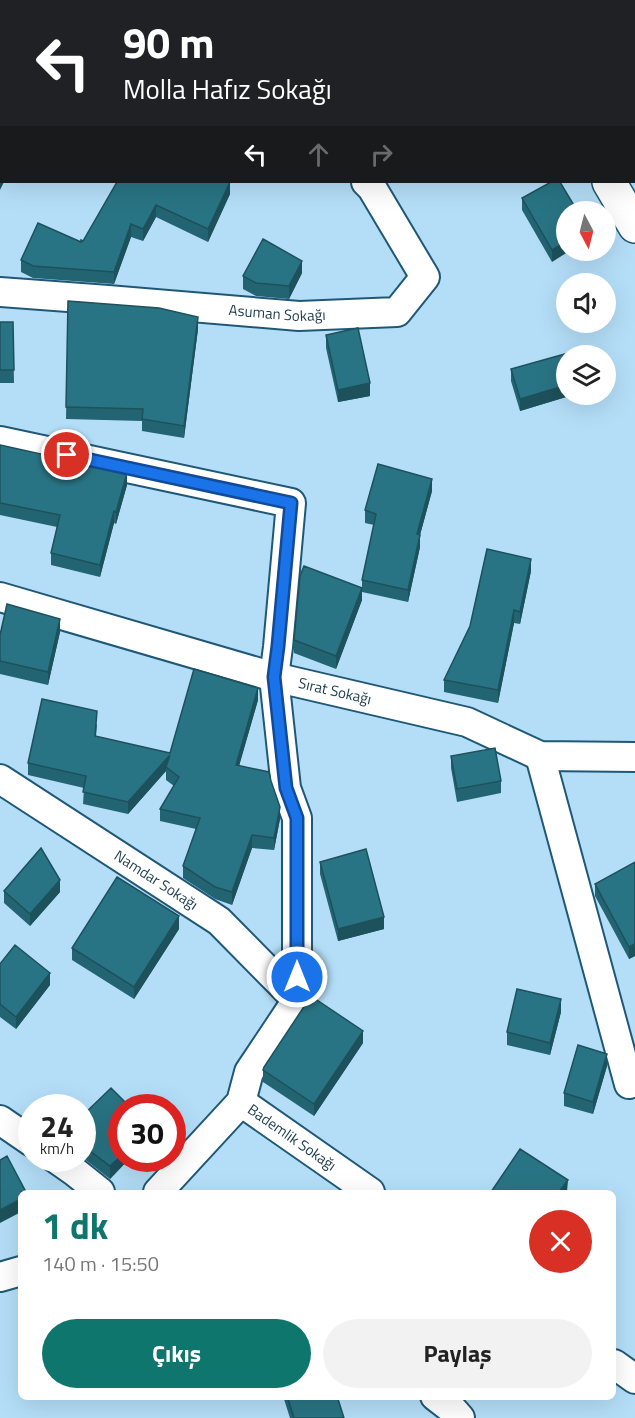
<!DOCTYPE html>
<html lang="tr">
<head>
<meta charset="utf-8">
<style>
	body { margin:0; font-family:"Titillium Web",sans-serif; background:#f2f2f2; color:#222; height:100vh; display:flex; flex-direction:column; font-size:22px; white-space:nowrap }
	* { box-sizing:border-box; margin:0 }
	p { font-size:20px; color:#767676 }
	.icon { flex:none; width:33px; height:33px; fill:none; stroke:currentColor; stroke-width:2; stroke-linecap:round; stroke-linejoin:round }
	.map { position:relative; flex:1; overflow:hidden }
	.side { position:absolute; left:18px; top:1190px; width:598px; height:210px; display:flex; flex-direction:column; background:#fff; border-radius:9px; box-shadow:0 6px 24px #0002 }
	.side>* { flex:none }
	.top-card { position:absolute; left:0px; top:0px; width:636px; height:183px; box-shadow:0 6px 24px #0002; background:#202124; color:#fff; overflow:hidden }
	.needle { width:39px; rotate:173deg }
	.controls { position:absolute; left:556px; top:201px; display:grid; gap:12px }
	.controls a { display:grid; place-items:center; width:60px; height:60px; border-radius:50%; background:#fff; box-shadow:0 6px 24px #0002; font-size:30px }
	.speed { position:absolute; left:18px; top:1094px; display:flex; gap:12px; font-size:30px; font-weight:700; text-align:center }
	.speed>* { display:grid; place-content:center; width:78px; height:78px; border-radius:50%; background:#fff; box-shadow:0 6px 24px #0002; line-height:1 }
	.speed small { font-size:15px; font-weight:400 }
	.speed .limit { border:9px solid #d22; background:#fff; color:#111 }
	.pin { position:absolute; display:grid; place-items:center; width:51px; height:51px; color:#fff; margin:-26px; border:3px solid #fff; border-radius:50%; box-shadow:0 2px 6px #0007 }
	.me { position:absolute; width:66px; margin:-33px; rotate:0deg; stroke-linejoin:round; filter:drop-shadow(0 0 4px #0008) }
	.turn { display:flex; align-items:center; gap:21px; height:126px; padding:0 24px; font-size:27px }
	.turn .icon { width:78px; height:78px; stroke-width:2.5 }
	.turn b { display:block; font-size:42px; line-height:51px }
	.lanes { display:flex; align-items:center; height:57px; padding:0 24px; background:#0003; justify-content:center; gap:30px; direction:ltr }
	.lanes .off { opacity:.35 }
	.round { display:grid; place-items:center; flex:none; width:63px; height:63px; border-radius:32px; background:#f2f2f2 }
	.headline { display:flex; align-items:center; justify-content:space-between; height:102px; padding:0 24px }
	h1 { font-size:36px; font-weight:700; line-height:45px; color:#0f766e }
	.button { display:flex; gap:12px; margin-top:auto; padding:12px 24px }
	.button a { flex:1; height:69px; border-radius:36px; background:#0f766e; color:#fff; font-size:24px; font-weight:700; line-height:69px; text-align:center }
	.button a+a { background:#f2f2f2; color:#222 }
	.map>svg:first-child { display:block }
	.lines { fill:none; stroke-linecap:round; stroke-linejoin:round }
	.street-casing { stroke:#1f5876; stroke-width:32 }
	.secondary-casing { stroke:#1f5876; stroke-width:36 }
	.street { stroke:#fff; stroke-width:28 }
	.secondary { stroke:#fff; stroke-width:33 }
	.wall { fill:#236472 }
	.shaded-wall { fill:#1d515c }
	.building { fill:#297484; stroke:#1d515c; stroke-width:1.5 }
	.route-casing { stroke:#114b97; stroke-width:15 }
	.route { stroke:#1a73e8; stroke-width:10 }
	.labels { text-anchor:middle; stroke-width:6; stroke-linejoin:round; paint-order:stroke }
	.street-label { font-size:15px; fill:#1d3b4d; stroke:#b4def8 }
</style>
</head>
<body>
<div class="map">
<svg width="635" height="1418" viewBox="0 0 635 1418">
	<rect width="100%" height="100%" fill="#b4def8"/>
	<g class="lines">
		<!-- street casing -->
		<g class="street-casing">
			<g id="street">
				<path d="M353,2L355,0"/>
				<path d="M0,76L2,77"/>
				<path id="s1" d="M0,292L108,300L299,316L397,312L425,277L372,188L366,182"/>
				<path d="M0,441L291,503L278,647L274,677L286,788L297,818V1000L249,1072L241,1102L158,1192"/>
				<path id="s2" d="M0,597L274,677L467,722L540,756L635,757"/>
				<path d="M540,756L629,1084"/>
				<path id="s3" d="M0,779L219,921L297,1000"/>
				<path id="s4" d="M241,1102L370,1192"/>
				<path d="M0,1120L32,1142"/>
				<path d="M55,1158L75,1172L100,1192"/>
				<path d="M0,1277L21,1271"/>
				<path d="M614,1364L635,1379"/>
				<path d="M435,1396L453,1410L460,1418"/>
			</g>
		</g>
		<!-- secondary casing -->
		<g class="secondary-casing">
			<path id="secondary" d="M519,0V2
				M609,182L635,226"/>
		</g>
		<!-- street -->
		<use href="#street" class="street"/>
		<!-- secondary -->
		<use href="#secondary" class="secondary"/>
	</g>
	<!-- wall -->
	<path class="wall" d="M117,182L230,194L208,242L156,217L143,241L131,237L114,284L33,278L21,272V260L83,241Z
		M560,182L552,262L522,210V198Z
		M302,273L289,299L256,296L243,289V276Z
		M68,301L198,329L184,438L142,431V421L66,419Z
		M0,322H13L14,383H0Z
		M326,335L370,396L338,402L326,348Z
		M511,369L567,394H576L520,411L511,381Z
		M0,445L127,485L116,524L114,523L100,577L51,565V553L57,527L0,515Z
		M432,491L420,535V547L408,602L362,592V600L336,669L294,653V640L362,588V580L374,525L365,523V510Z
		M531,571L520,624L514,623L498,703L444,692V680Z
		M60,632L48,685L0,674V635Z
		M258,700L239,765L271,781L280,819L274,850L252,848L232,905L215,899L183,878V866L196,829L160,821V809L174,786L166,780V771L128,814L83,804L84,788L28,775V763L97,724L96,737L170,753Z
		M451,756L501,781V793L457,802L451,768Z
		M320,862L384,929L338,941L320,874Z
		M635,862V956L629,959L595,896V884Z
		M4,891L60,892L30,926L4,903Z
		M179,929L134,999L72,960V948Z
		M0,964L50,985L16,1029L0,1017Z
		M561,1012L550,1055L507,1045V1032Z
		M363,1043L314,1116L263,1082V1070Z
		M607,1066L593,1114L564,1106V1093Z
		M82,1116L122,1158H130L110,1179L82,1157Z
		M283,1396H337L344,1418H290Z"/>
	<!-- shaded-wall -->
	<path class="shaded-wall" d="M2,174V182H4L0,190V178Z
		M230,182V194L208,242V229Z
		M156,205V217L143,241V229Z
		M131,224V237L114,284V272Z
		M567,241V250H571L552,262V250Z
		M302,261V273L289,299V286Z
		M198,317V329L184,438V426Z
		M370,383V396L338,402V390Z
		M567,385V394H576L520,411V399Z
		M127,473V485L116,524V512Z
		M432,479V491L417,546V534Z
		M114,511V523L100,577V565Z
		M420,535V547L408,602V590Z
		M531,559V571L520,624V612Z
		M362,588V600L336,669V656Z
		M514,610V623L498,703V690Z
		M60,619V632L48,685V672Z
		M258,688V700L236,777V765Z
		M170,755L166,767V771L128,814V802Z
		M280,807V819L274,850V838Z
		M252,835V848L232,905V892Z
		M60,880V892L30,926V914Z
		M179,916V929L134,999V987Z
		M384,917V929L338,941V929Z
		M635,944V956L629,959V947Z
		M50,973V985L16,1029V1017Z
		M561,999V1012L550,1055V1043Z
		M363,1031V1043L314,1116V1104Z
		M607,1054V1066L593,1114V1102Z
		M122,1155V1158H130L110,1179V1166Z
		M568,1180L567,1192H559Z
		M21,1199V1212L0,1223V1210Z"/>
	<!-- building -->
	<path class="building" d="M366,0H468L467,2H364Z
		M0,106L2,107V174L0,178Z
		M117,182H230L208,229L156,205L143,229L131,224L114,272L33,266L21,260L38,223L81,242V240L83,241Z
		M551,182H560L578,212H567V241L552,250L522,198Z
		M263,239L302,261L289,286L256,283L243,276Z
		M68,301L159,308L198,317L184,426L142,419L143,409L66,407Z
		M0,322H13L14,370H0Z
		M358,328L370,383L338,390L326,335Z
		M572,352L573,356H567V385L520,399L511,369Z
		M0,445L127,473L116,512L114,511L100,565L51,553L60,515L0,503Z
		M378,464L432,479L417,534L420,535L408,590L362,580L376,514L365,510Z
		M487,549L531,559L520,612L514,610L498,690L444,680L470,626Z
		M304,566L362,588L336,656L294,640L300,576Z
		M7,604L60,619L48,672L0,661V635Z
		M194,669L258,688L236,765L269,772L271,781L280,807L274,838L252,835L232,892L215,887L183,866L200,818L160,809L179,777L166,767L170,755L128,802L83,792L86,776L28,763L42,699L97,711L95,736L170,753Z
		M495,748L501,781L457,789L451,756Z
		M41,848L60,880L30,914L4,891Z
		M366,849L384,917L338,929L320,862Z
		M635,862V944L629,947L595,884Z
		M117,877L179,916L134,987L72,948Z
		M15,945L50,973L16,1017L0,1004V964Z
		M517,989L561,999L550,1043L507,1032Z
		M311,996L363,1031L314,1104L263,1070L264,1067Z
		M578,1045L607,1054L593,1102L564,1093Z
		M111,1088L130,1107H122V1155L110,1166L82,1145V1116Z
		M520,1149L568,1180L559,1192H491Z
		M7,1156L26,1192H21V1199L0,1210V1160Z
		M287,1396H337L344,1418H294Z"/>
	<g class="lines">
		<!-- route casing -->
		<g class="route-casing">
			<path id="route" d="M67,455L291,503L278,646L274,677L286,788L297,818V977"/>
		</g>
		<!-- route -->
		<use href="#route" class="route"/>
	</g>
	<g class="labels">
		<!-- street labels -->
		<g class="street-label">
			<text dy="5" stroke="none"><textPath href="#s1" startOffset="278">Asuman Sokağı</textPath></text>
			<text dy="5" stroke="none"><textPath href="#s2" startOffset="348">Sırat Sokağı</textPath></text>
			<text dy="5" stroke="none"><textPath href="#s3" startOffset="186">Namdar Sokağı</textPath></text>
			<text dy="5" stroke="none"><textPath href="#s4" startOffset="62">Bademlik Sokağı</textPath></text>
		</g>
	</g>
</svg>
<div class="controls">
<a><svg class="needle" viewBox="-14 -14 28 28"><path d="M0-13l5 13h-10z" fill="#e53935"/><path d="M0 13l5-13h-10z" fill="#767676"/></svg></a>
<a><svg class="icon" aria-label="sound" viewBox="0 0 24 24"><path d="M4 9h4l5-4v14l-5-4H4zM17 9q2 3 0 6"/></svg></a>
<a><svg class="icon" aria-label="layers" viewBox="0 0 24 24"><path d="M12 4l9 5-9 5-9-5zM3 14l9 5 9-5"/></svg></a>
</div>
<div class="speed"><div>24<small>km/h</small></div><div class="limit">30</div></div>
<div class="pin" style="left:67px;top:455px;background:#d93025"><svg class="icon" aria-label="arrive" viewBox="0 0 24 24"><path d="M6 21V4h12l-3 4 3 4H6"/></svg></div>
<svg class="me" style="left:297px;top:977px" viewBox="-20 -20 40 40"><circle r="17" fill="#1a73e8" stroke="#fff" stroke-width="3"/><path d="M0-11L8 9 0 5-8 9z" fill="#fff"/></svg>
<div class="top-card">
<div class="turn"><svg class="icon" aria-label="left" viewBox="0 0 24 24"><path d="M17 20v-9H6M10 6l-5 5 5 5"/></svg><div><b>90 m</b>Molla Hafız Sokağı</div></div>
<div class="lanes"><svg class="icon" aria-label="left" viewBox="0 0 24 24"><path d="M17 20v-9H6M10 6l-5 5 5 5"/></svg><svg class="icon off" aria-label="ahead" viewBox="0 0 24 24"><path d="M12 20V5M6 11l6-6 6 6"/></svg><svg class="icon off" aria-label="right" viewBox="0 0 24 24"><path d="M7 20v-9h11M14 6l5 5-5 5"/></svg></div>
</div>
<section class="side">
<div class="headline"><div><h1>1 dk</h1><p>140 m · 15:50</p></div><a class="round" style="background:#d93025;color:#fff"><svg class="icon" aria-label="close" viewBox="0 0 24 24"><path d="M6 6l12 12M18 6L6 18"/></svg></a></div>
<div class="button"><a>Çıkış</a><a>Paylaş</a></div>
</section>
</div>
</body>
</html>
